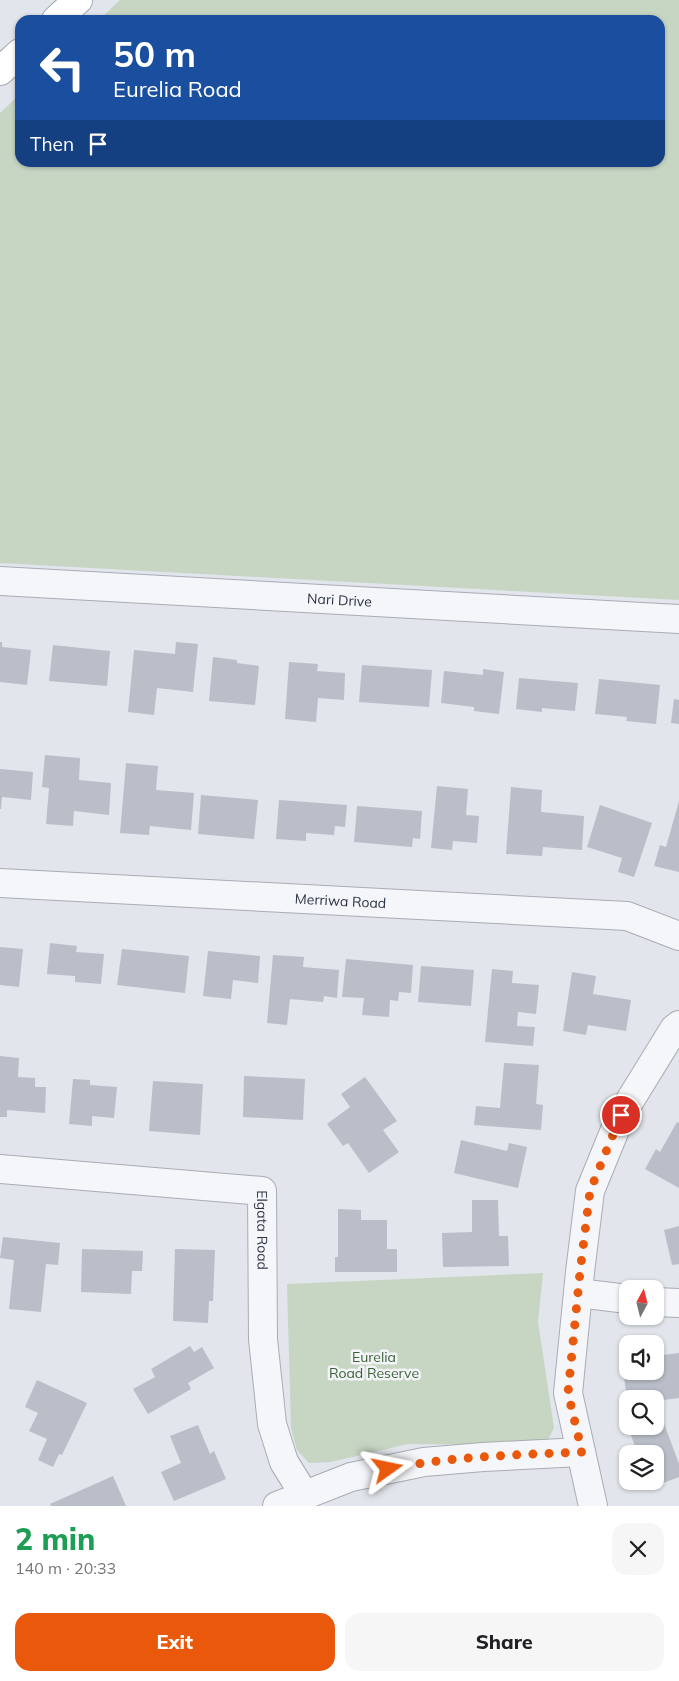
<!DOCTYPE html>
<html lang="en">
<head>
<meta charset="utf-8">
<style>
	body { margin:0; font-family:Mulish,sans-serif; background:#f6f6f6; color:#202124; height:100vh; display:flex; flex-direction:column; font-size:19px; white-space:nowrap }
	* { box-sizing:border-box; margin:0 }
	p { font-size:16px; color:#757577 }
	.icon { flex:none; width:28px; height:28px; fill:none; stroke:currentColor; stroke-width:2; stroke-linecap:round; stroke-linejoin:round }
	.map { position:relative; height:1506px; overflow:hidden }
	.details { display:flex; flex-direction:column; background:#fff; flex:1 }
	.details>* { flex:none }
	.top-card { position:absolute; left:15px; top:15px; width:650px; height:152px; border-radius:15px; box-shadow:0 1px 4px #0004; background:#1a4fa0; color:#fff; overflow:hidden }
	.needle { width:32px; rotate:7deg }
	.tools { position:absolute; left:619px; top:1280px; display:grid; gap:10px }
	.tools a { display:grid; place-items:center; width:45px; height:45px; border-radius:10px; background:#fff; box-shadow:0 1px 4px #0004; font-size:25px }
	.pin { position:absolute; display:grid; place-items:center; width:42px; height:42px; color:#fff; margin:-21px; border:2px solid #fff; border-radius:50%; box-shadow:0 1px 5px #0007 }
	.me { position:absolute; width:55px; margin:-28px; rotate:78deg; stroke-linejoin:round; filter:drop-shadow(0 0 4px #0008) }
	.turn { display:flex; align-items:center; gap:18px; height:105px; padding:0 15px; font-size:22px }
	.turn .icon { width:65px; height:65px; stroke-width:2.5 }
	.turn b { display:block; font-size:35px; line-height:42px }
	.then { display:flex; align-items:center; height:48px; padding:0 15px; background:#0003; gap:10px; font-size:19px }
	.round { display:grid; place-items:center; flex:none; width:52px; height:52px; border-radius:15px; background:#f6f6f6 }
	.headline { display:flex; align-items:center; justify-content:space-between; height:85px; padding:0 15px }
	h1 { font-size:30px; font-weight:800; line-height:38px; color:#1e9e55 }
	.button { display:flex; gap:10px; margin-top:auto; padding:10px 15px }
	.button a { flex:1; height:58px; border-radius:15px; background:#ea580c; color:#fff; font-size:20px; font-weight:800; line-height:58px; text-align:center }
	.button a+a { background:#f6f6f6; color:#202124 }
	.map>svg:first-child { display:block }
	.green { fill:#c7d5c3 }
	.building { fill:#b9bec9 }
	.lines { fill:none; stroke-linecap:round; stroke-linejoin:round }
	.minor-casing { stroke:#a7acb6; stroke-width:30 }
	.primary-casing { stroke:#a1a9b7; stroke-width:30 }
	.minor { stroke:#f5f6f9; stroke-width:28 }
	.primary { stroke:#fff; stroke-width:28 }
	.route { stroke:#ea580c; stroke-width:9; stroke-dasharray:0 16.2 }
	.labels { text-anchor:middle; stroke-width:5; stroke-linejoin:round; paint-order:stroke }
	.street-label { font-size:14px; fill:#293244; stroke:#f2f4f8 }
	.park-label { font-size:14px; fill:#3c6136; stroke:#f2f4f8 }
</style>
</head>
<body>
<div class="map">
<svg width="679" height="1506" viewBox="0 0 679 1506">
	<rect width="100%" height="100%" fill="#e2e5eb"/>
	<!-- green -->
	<path class="green" d="M120,0H679V600L0,563V113L20,94V162H660V20H99Z
		M543,1273L538,1322L554,1428L546,1443L508,1445L408,1444L331,1462L309,1463L297,1450L291,1428L287,1284Z"/>
	<!-- building -->
	<path class="building" d="M0,642H2V647L31,650L27,685L0,682Z
		M176,642L198,644L193,692L157,688L154,715L128,712L134,650L175,654Z
		M53,645L110,651L107,686L49,681Z
		M213,657L237,660V663L259,666L255,705L209,701Z
		M289,662L318,664L317,671L345,673L344,700L318,698L316,722L285,719Z
		M362,665L432,670L429,707L359,702Z
		M483,669L504,672L499,714L474,711V707L441,703L444,671L483,675Z
		M519,678L578,683L575,711L542,708V712L516,709Z
		M599,679L660,685L656,724L626,721L627,717L595,714Z
		M674,699L679,700V724L671,723Z
		M45,755L80,758L79,780L111,783L109,815L74,811L73,826L46,824L49,788L42,787Z
		M126,763L158,766L156,790L194,793L191,830L150,826L149,835L120,833Z
		M0,769L33,772L31,800L2,797L1,809H0Z
		M437,786L468,789L466,815L479,816L477,843L453,841L452,850L431,848Z
		M511,787L542,790L541,812L584,816L582,850L543,847L542,856L506,854Z
		M201,795L258,800L254,839L198,834Z
		M279,800L347,805L345,827L335,826L334,835L306,833V841L276,839Z
		M679,801V872L654,866L660,845L666,847Z
		M600,805L652,823L634,877L618,872L622,858L587,847Z
		M357,806L422,811L420,839L413,838L412,847L354,842Z
		M50,943L77,946L76,952L104,954L101,984L75,982V976L47,974Z
		M0,947L23,949L19,987L0,985Z
		M122,949L189,956L185,993L117,985Z
		M208,951L260,956L258,983L233,980L231,999L203,996Z
		M273,955L304,957L303,967L339,970L337,998L324,996L323,1002L290,999L287,1025L267,1023Z
		M346,959L413,965L411,993L399,992L398,1001L390,1000L389,1017L362,1015L364,998L342,997Z
		M421,966L474,970L471,1006L418,1002Z
		M492,969L513,971L512,983L539,985L536,1014L518,1012L517,1026L535,1027L533,1046L485,1042Z
		M572,972L596,976L593,994L631,1000L626,1031L588,1025L586,1035L563,1031Z
		M0,1056L19,1058L18,1077L35,1078V1087H46L45,1113L7,1110V1117H0Z
		M504,1063L539,1065L536,1104L543,1105L541,1130L474,1125L476,1106L500,1108Z
		M244,1076L305,1079L303,1120L243,1117Z
		M365,1077L397,1121L383,1130L399,1152L369,1173L348,1143L343,1146L327,1124L350,1107L341,1094Z
		M73,1079L90,1080V1085L117,1087L114,1118L92,1116V1126L69,1124Z
		M153,1081L203,1084L200,1135L149,1131Z
		M677,1122L679,1123V1188L645,1169L656,1149L660,1152Z
		M461,1140L507,1151L509,1143L527,1147L518,1188L454,1173Z
		M472,1200H498L499,1236H508L509,1266L443,1267L442,1233L472,1232Z
		M338,1209L361,1210V1220H387V1249H397V1272H335V1257H338Z
		M679,1226V1264L672,1265L664,1230Z
		M3,1237L60,1243L58,1265L46,1264L41,1312L9,1309L14,1260L0,1258Z
		M82,1249L143,1251L142,1271H132L131,1294L81,1292Z
		M175,1249L215,1250L213,1301H209L208,1323L173,1321Z
		M190,1346L194,1352L202,1347L214,1368L188,1383L191,1389L148,1414L133,1389L155,1377L151,1369Z
		M679,1353V1398L655,1401V1399H627L621,1355L628,1354V1371H655V1356Z
		M37,1380L87,1403L62,1455L59,1454L53,1467L38,1460L47,1439L29,1431L38,1413L25,1407Z
		M662,1418L679,1464V1477L650,1488L648,1481H655V1454H638L629,1430L640,1426H655V1421Z
		M198,1425L210,1454L214,1451L226,1479L174,1501L161,1472L181,1463L170,1436Z
		M113,1476L126,1506H51L50,1504Z"/>
	<g class="lines">
		<!-- minor casing -->
		<g class="minor-casing">
			<g id="minor">
				<path id="s1" d="M0,581L679,619"/>
				<path id="s2" d="M0,883L627,916L679,936"/>
				<path id="s3" d="M0,1169L262,1191L263,1339L272,1424L284,1462L305,1496"/>
				<path d="M578,1293L628,1299"/>
				<path d="M655,1302L679,1303"/>
				<path d="M277,1506L351,1477L424,1462L483,1457L581,1452"/>
				<path d="M593,1506L568,1393L580,1272L590,1191L621,1115L674,1029L679,1025"/>
			</g>
		</g>
		<!-- primary casing -->
		<g class="primary-casing">
			<path id="primary" d="M56,20L78,0
				M0,71L20,53"/>
		</g>
		<!-- minor -->
		<use href="#minor" class="minor"/>
		<!-- primary -->
		<use href="#primary" class="primary"/>
	</g>
	<g class="lines">
		<!-- route -->
		<path class="route" d="M388,1469C452,1456 517,1455 582,1452L568,1393L580,1272L590,1191L621,1115"/>
	</g>
	<g class="labels">
		<!-- street labels -->
		<g class="street-label">
			<text dy="5" stroke="none"><textPath href="#s1" startOffset="340">Nari Drive</textPath></text>
			<text dy="5" stroke="none"><textPath href="#s2" startOffset="341">Merriwa Road</textPath></text>
			<text dy="5" stroke="none"><textPath href="#s3" startOffset="302">Elgata Road</textPath></text>
		</g>
		<!-- park labels -->
		<g class="park-label">
			<text x="374" y="1362">Eurelia<tspan x="374" dy="16">Road Reserve</tspan></text>
		</g>
	</g>
</svg>
<div class="tools">
<a><svg class="needle" viewBox="-14 -14 28 28"><path d="M0-13l5 13h-10z" fill="#e53935"/><path d="M0 13l5-13h-10z" fill="#757577"/></svg></a>
<a><svg class="icon" aria-label="sound" viewBox="0 0 24 24"><path d="M4 9h4l5-4v14l-5-4H4zM17 9q2 3 0 6"/></svg></a>
<a><svg class="icon" aria-label="search" viewBox="0 0 24 24"><circle cx="10" cy="10" r="6"/><path d="M15 15l6 6"/></svg></a>
<a><svg class="icon" aria-label="layers" viewBox="0 0 24 24"><path d="M12 4l9 5-9 5-9-5zM3 14l9 5 9-5"/></svg></a>
</div>
<div class="pin" style="left:621px;top:1115px;background:#d93025"><svg class="icon" aria-label="arrive" viewBox="0 0 24 24"><path d="M6 21V4h12l-3 4 3 4H6"/></svg></div>
<svg class="me" style="left:388px;top:1469px" viewBox="-20 -20 40 40"><path d="M0-17L14 15 0 8-14 15z" fill="#ea580c" stroke="#fff" stroke-width="4"/></svg>
<div class="top-card">
<div class="turn"><svg class="icon" aria-label="left" viewBox="0 0 24 24"><path d="M17 20v-9H6M10 6l-5 5 5 5"/></svg><div><b>50 m</b>Eurelia Road</div></div>
<div class="then">Then<svg class="icon" aria-label="arrive" viewBox="0 0 24 24"><path d="M6 21V4h12l-3 4 3 4H6"/></svg></div>
</div>
</div>
<section class="details">
<div class="headline"><div><h1>2 min</h1><p>140 m · 20:33</p></div><a class="round"><svg class="icon" aria-label="close" viewBox="0 0 24 24"><path d="M6 6l12 12M18 6L6 18"/></svg></a></div>
<div class="button"><a>Exit</a><a>Share</a></div>
</section>
</body>
</html>
